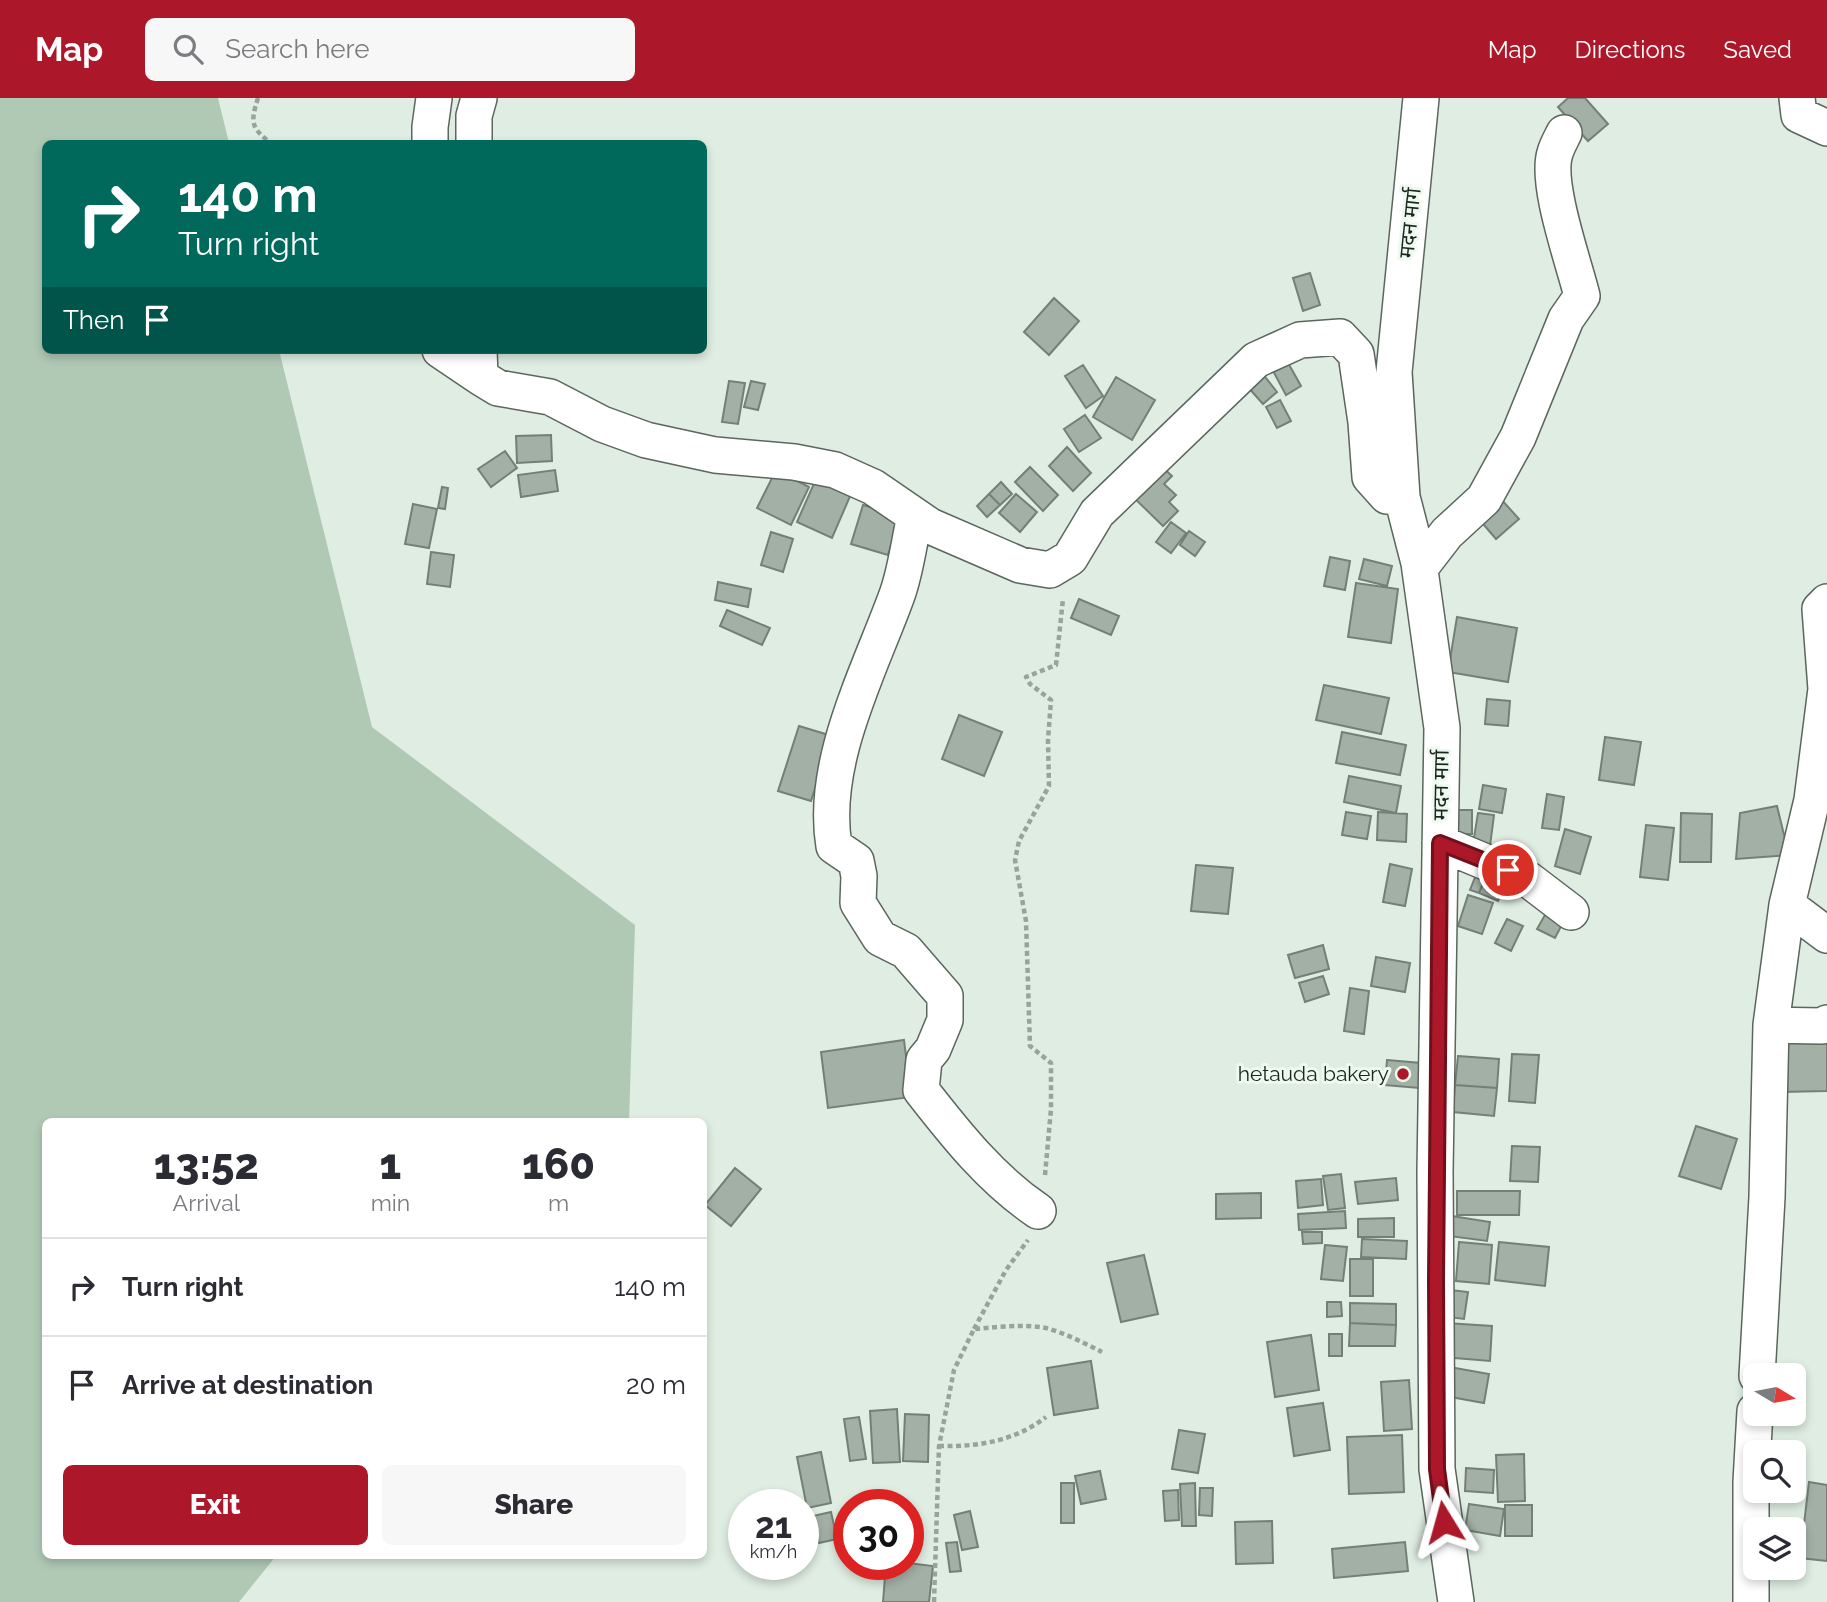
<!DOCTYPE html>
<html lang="en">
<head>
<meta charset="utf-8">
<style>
	body { margin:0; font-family:Raleway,"Noto Sans Devanagari",sans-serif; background:#f7f7f7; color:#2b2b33; height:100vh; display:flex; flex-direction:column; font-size:26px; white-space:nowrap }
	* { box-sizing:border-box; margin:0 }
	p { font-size:23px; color:#7c7c81 }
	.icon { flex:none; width:38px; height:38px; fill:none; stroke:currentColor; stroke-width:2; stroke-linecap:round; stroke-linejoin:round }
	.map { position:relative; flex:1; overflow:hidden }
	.drawer { position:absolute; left:42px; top:1020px; width:665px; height:441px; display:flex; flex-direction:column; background:#fff; border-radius:10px; box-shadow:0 4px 10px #0003 }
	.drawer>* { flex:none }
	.hud { position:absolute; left:42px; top:42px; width:665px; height:214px; border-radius:10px; box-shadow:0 4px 10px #0003; background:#00695c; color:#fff; overflow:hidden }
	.needle { width:46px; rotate:100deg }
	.tools { position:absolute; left:1743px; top:1265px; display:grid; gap:14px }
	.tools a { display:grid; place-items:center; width:63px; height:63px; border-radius:10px; background:#fff; box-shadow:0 4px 10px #0003; font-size:35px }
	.speed { position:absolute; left:728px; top:1391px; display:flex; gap:14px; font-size:35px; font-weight:700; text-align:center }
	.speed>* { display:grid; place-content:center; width:91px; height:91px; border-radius:50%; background:#fff; box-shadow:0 4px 10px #0003; line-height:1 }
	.speed small { font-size:18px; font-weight:400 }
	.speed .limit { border:10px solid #d22; background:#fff; color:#111 }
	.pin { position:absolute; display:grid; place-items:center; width:60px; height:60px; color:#fff; margin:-30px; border:4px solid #fff; border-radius:50%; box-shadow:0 2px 7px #0007 }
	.me { position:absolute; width:77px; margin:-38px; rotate:352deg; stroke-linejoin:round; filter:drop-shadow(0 0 5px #0008) }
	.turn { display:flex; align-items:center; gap:24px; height:147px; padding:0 21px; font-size:32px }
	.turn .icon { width:91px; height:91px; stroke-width:2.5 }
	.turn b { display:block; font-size:49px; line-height:60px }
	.then { display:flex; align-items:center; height:66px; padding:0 21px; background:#0003; gap:14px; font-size:26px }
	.eta { display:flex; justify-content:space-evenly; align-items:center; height:119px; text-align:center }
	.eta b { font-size:42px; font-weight:800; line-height:49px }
	.primary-button { display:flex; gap:14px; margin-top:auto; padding:14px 21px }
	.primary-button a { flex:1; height:80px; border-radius:10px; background:#ac1829; color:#fff; font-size:28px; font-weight:800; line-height:80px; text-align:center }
	.primary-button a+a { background:#f7f7f7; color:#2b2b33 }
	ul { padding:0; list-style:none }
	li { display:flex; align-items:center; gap:21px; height:98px; padding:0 21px; border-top:2px solid #e1e1e2 }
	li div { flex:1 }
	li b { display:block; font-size:26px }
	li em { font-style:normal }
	header { display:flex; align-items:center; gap:42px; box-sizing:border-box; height:98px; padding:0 35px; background:#ac1829; color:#fff }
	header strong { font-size:33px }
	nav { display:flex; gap:38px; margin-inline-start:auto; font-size:24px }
	.search { width:490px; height:63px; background:#f7f7f7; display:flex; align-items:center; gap:18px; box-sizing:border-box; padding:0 24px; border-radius:10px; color:#7c7c81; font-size:26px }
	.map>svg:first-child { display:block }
	.green { fill:#b0c9b5 }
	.building { fill:#a3b0a6; stroke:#748076; stroke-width:2 }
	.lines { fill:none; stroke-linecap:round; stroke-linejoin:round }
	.minor-casing { stroke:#5b665d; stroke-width:38 }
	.path { stroke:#98a39a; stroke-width:4.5; stroke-dasharray:5 3.5; stroke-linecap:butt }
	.minor { stroke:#fff; stroke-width:35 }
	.route-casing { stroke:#70101b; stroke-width:18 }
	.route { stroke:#ac1829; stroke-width:12 }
	.poi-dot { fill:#ac1829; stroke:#ecfaef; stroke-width:2.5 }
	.labels { text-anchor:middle; stroke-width:6; stroke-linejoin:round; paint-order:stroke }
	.street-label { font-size:21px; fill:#1f2420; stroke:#ecfaef }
	.poi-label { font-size:21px; fill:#1f2420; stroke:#ecfaef; text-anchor:end }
</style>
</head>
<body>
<header>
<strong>Map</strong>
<div class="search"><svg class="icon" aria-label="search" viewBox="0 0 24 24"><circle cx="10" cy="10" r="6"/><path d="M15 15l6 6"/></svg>Search here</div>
<nav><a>Map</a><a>Directions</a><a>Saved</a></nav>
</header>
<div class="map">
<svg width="1827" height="1504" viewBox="0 0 1827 1504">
	<rect width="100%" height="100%" fill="#dfede2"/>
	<!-- green -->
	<path class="green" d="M0,0H218L229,45L46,46V252H279L372,629L635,827L629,1024H46V1458H276L239,1504H0Z"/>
	<!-- building -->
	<path class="building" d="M1568,0H1585L1608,26L1588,43L1558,9Z
		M1310,175L1320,207L1303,213L1293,180Z
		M1054,200L1079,223L1049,257L1024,234Z
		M1287,263L1301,288L1286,297L1272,271Z
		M1083,267L1103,298L1086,310L1065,278Z
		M1262,275L1277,294L1263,306L1247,288Z
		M1116,279L1155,302L1132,342L1093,319Z
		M729,283L745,285L738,326L722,324Z
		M751,283L765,286L758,312L744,309Z
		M1280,302L1291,323L1277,330L1266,309Z
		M1085,317L1101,340L1079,354L1064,331Z
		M551,337L552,363L517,365L516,338Z
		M1067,349L1091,375L1073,393L1049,368Z
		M505,353L517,370L491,389L478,371Z
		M1158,365L1172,378L1164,386L1176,397L1169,404L1178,413L1163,428L1129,395Z
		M1030,369L1058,397L1043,413L1015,384Z
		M555,372L558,393L521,399L518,377Z
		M776,372L809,389L791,427L757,410Z
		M816,381L851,396L832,440L797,424Z
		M1001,384L1012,396L1000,407L989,396Z
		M442,389L448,390L445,411L438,410Z
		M989,396L1000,407L987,419L977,408Z
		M1016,396L1037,414L1020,434L999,415Z
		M1500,400L1519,421L1496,441L1478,420Z
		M413,406L437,411L429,450L405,446Z
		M863,407L900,418L888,457L851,446Z
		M1171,424L1186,435L1171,455L1156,444Z
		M1189,433L1205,444L1195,458L1180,447Z
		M771,434L793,441L783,474L761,467Z
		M431,454L454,457L450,489L427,486Z
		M1330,459L1350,463L1345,492L1324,488Z
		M1364,461L1392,468L1387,488L1359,481Z
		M718,484L751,491L748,509L715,502Z
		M1356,485L1398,491L1391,545L1348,539Z
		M1079,501L1119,518L1111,537L1071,520Z
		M727,512L770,530L762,547L720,528Z
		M1457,519L1517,530L1508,584L1448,574Z
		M1324,587L1389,600L1381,636L1316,622Z
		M1487,601L1510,603L1508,628L1485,626Z
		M959,617L1002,634L984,678L942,661Z
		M799,628L832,638L811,703L778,693Z
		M1342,634L1406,647L1400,677L1336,665Z
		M1605,639L1641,644L1634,687L1599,682Z
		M1349,678L1401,688L1396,715L1344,704Z
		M1483,687L1506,691L1502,715L1479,711Z
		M1547,696L1564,699L1559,732L1542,730Z
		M1777,708L1789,757L1736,761L1740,715Z
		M1453,712H1472V736H1454Z
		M1346,714L1371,718L1367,741L1342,737Z
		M1378,714L1407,716L1406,744L1377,742Z
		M1478,715L1494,717L1490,748L1473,746Z
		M1681,715L1712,716L1711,764H1680Z
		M1646,727L1674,730L1668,782L1640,779Z
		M1565,731L1591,739L1580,776L1555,768Z
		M1390,766L1412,771L1405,808L1383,804Z
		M1196,767L1233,770L1228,816L1191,813Z
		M1480,767L1489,771L1479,795L1470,792Z
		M1489,771L1508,778L1498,803L1479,795Z
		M1468,797L1493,805L1482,836L1458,828Z
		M1550,808L1567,817L1555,840L1537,831Z
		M1507,821L1523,828L1511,853L1495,845Z
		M1323,847L1329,871L1295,880L1288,857Z
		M1376,859L1410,865L1405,894L1371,888Z
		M1323,878L1329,896L1305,904L1299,885Z
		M1350,890L1369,893L1364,936L1344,933Z
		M1827,935V993L1782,994L1781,936Z
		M904,942L911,999L828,1010L821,954Z
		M1512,956L1539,957L1535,1005L1509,1003Z
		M1458,958L1499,961L1497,990L1455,987Z
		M1387,962L1421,965L1419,990L1385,987Z
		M1455,987L1497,990L1494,1018L1453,1014Z
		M1696,1028L1737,1041L1721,1091L1679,1078Z
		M1512,1048L1540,1049L1538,1084L1510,1083Z
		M735,1070L761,1091L731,1128L705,1107Z
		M1341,1076L1345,1110L1328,1112L1323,1078Z
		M1396,1080L1398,1102L1358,1106L1355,1084Z
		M1321,1081L1323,1107L1298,1110L1296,1083Z
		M1457,1093H1520L1519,1117H1457Z
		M1261,1095V1120L1216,1121V1096Z
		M1345,1113L1346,1130L1299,1132L1298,1116Z
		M1452,1118L1490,1124L1487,1143L1449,1138Z
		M1394,1120V1139H1358V1121Z
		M1302,1134H1322V1145L1303,1146Z
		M1362,1141L1407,1143L1406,1161L1361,1159Z
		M1459,1144L1492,1147L1489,1186L1456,1183Z
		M1499,1144L1549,1149L1545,1188L1495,1182Z
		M1325,1147L1347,1149L1343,1183L1321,1181Z
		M1144,1157L1158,1216L1121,1224L1107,1165Z
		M1350,1161H1373V1198H1350Z
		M1451,1192L1468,1194L1464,1221L1448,1219Z
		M1327,1204H1341L1342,1218L1327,1219Z
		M1350,1205L1396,1206V1227L1350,1225Z
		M1350,1225L1396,1227L1395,1248H1349Z
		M1446,1225L1492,1228L1490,1263L1443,1259Z
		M1329,1236H1342V1258H1329Z
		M1311,1237L1319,1292L1275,1299L1267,1244Z
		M1091,1263L1098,1310L1054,1317L1047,1270Z
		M1444,1268L1489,1276L1484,1305L1439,1297Z
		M1409,1282L1412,1331L1384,1333L1381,1284Z
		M1323,1305L1330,1352L1294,1358L1287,1310Z
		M897,1311L900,1364L873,1365L870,1313Z
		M905,1316L929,1317L928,1364L903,1363Z
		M859,1319L866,1361L850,1363L844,1321Z
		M1179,1332L1205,1336L1198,1375L1172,1371Z
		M1402,1337L1404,1394L1349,1396L1347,1339Z
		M821,1354L831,1405L807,1410L797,1359Z
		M1524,1356L1525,1403L1498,1404L1496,1357Z
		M1466,1370L1494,1372L1493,1395L1465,1393Z
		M1100,1373L1106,1401L1081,1406L1075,1378Z
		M1809,1384L1827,1387V1463L1800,1460Z
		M1061,1385H1074V1425H1061Z
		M1195,1385L1196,1428H1182L1180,1386Z
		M1200,1390H1213L1212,1418L1199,1417Z
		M1178,1392L1179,1422L1165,1423L1163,1393Z
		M1469,1406L1504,1411L1500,1438L1465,1432Z
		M1505,1407H1532V1438H1505Z
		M970,1413L978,1449L962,1452L954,1417Z
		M831,1414L837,1441L819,1445L813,1418Z
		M1272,1423L1273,1465L1236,1466L1235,1424Z
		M957,1444L961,1473L950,1474L946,1445Z
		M1405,1444L1408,1473L1334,1480L1332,1451Z
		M908,1465L933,1468L929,1504H883L886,1466Z"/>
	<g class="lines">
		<!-- minor casing -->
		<g class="minor-casing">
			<path id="minor" d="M1421,0L1394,274L1402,399L1419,465L1442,630L1435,1074L1437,1371L1456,1504
				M1797,0L1799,17L1827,30
				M430,46V29L434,0
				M474,46V18L479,0
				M440,252L480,279
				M479,252L480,279L498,290L550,299L602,326L646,342L715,357L794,364L835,372L873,389L930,428L1020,467L1050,472L1070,460L1097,415L1256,262L1300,242L1340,239L1356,256L1366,324L1370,379L1387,398L1402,399
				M915,418C909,444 906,472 897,497C869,574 820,665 834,748L856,763L859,778L858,805L880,840L906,853L945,898V922L933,951L924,962L921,992C956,1037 991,1081 1038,1113
				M1420,470L1447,435L1484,401L1518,339L1566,221L1582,198C1574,165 1545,85 1555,55C1557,48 1561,41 1564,35
				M1440,745L1529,782L1571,814
				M1787,807L1827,837
				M1771,927L1822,928L1827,925
				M1757,1278L1767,1099L1771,927L1787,807L1812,702L1826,591L1820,511L1827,504
				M1751,1504V1384L1755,1313"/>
		</g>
		<!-- path -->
		<path class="path" d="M258,0C250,25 251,30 272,46
			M1045,1077L1051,1011V965L1030,948L1026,823L1015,762L1019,743L1049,688L1048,642L1051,602L1030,586L1026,579L1056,567L1063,501
			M974,1231L1006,1172L1028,1142
			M939,1348C978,1349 1015,1343 1046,1319
			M934,1504L939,1348L954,1272L974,1231C997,1229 1023,1226 1046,1230C1065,1235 1084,1245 1102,1254"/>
		<!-- minor -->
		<use href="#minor" class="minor"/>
	</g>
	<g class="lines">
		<!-- route casing -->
		<g class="route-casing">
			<path id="route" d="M1444,1424L1437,1371L1436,1182L1440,745L1508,772"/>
		</g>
		<!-- route -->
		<use href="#route" class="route"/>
	</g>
	<!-- markers -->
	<circle class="poi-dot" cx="1403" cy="976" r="7"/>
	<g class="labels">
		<!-- street labels -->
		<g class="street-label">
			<text transform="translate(1410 125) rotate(-84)" y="7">मदन मार्ग</text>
			<text transform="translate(1441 687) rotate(-89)" y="7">मदन मार्ग</text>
		</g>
		<!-- poi labels -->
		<g class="poi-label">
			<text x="1389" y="983">hetauda bakery</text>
		</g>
	</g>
</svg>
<div class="tools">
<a><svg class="needle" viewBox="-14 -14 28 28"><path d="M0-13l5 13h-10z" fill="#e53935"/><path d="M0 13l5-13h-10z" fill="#7c7c81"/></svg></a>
<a><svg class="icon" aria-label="search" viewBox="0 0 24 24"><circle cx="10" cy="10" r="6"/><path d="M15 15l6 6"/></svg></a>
<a><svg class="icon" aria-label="layers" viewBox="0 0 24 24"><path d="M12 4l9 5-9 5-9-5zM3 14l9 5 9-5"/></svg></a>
</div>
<div class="speed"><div>21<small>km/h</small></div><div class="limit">30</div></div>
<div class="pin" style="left:1508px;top:772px;background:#d93025"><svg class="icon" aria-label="arrive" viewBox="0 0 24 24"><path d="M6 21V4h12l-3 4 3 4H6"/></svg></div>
<svg class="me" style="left:1444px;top:1424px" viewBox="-20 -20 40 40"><path d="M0-17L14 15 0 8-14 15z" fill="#ac1829" stroke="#fff" stroke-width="4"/></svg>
<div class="hud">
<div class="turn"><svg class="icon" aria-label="right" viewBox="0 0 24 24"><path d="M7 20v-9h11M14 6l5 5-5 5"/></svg><div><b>140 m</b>Turn right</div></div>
<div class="then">Then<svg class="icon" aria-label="arrive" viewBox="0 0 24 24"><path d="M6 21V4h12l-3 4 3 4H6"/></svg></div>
</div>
<section class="drawer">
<div class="eta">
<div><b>13:52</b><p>Arrival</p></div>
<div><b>1</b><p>min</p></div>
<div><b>160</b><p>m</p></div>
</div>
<ul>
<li><svg class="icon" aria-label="right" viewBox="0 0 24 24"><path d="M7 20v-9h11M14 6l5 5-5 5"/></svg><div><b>Turn right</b></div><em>140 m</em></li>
<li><svg class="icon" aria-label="arrive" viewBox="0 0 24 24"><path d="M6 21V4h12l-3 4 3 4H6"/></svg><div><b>Arrive at destination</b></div><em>20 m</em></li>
</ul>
<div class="primary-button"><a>Exit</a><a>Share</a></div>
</section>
</div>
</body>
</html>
